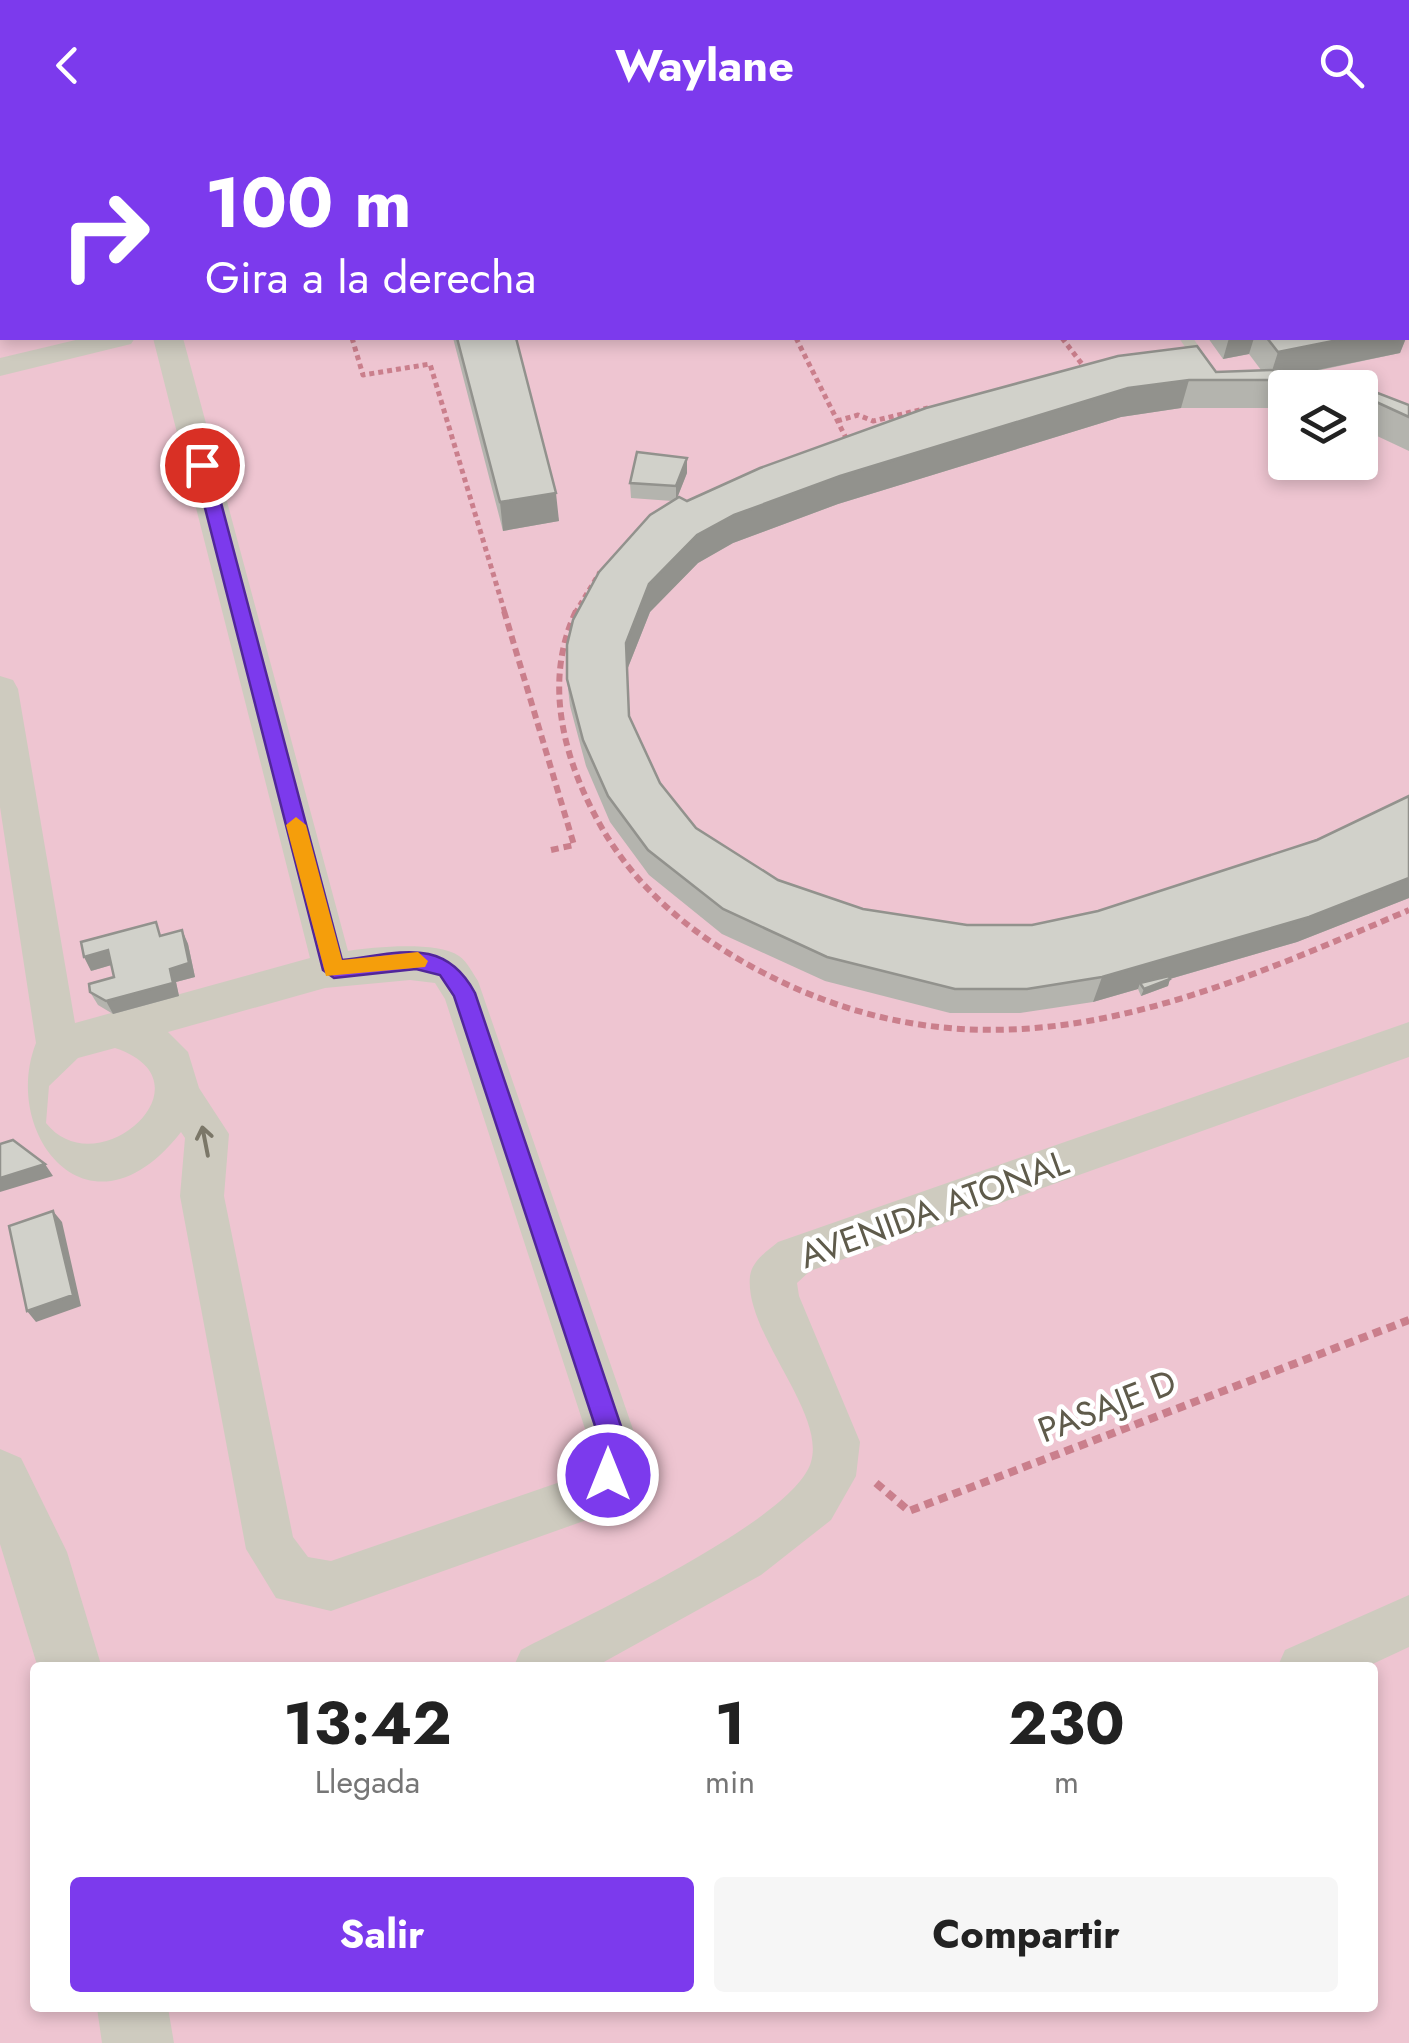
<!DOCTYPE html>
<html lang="es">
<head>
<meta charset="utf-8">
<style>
	body { margin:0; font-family:Jost,sans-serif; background:#f6f6f6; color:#222; height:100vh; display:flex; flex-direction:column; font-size:38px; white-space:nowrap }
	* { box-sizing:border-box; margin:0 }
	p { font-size:32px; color:#767676 }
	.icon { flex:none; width:55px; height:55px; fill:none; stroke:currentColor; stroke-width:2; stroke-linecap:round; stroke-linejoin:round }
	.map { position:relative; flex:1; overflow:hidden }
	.side { position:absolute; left:30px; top:1532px; width:1348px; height:350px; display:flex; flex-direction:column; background:#fff; border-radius:10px; box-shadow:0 5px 15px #0003 }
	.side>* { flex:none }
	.hud { position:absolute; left:0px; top:0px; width:1410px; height:210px; box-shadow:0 5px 15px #0003; background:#7c3aed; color:#fff; overflow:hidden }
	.tools { position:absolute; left:1268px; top:240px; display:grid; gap:20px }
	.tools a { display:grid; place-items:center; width:110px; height:110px; border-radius:10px; background:#fff; box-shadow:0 5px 15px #0003; font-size:50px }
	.pin { position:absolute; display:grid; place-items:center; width:85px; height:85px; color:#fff; margin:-42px; border:5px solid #fff; border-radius:50%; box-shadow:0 2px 10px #0007 }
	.me { position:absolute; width:110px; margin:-55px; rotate:0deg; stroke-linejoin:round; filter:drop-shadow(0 0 8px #0008) }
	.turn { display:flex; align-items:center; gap:35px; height:210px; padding:0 40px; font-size:45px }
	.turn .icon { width:130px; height:130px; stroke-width:2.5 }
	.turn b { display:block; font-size:70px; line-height:85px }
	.eta { display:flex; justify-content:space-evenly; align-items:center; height:170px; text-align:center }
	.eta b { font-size:60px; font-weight:700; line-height:70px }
	.cta { display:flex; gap:20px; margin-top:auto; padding:20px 40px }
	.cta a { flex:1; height:115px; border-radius:10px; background:#7c3aed; color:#fff; font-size:40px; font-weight:700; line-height:115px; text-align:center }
	.cta a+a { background:#f6f6f6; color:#222 }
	header { display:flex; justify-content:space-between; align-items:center; height:130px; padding:0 40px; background:#7c3aed; color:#fff; font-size:45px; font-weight:700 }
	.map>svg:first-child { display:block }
	.green { fill:#eec5d1; fill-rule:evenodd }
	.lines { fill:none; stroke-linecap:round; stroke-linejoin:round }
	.path-far2 { stroke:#ca7f8c; stroke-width:5; stroke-dasharray:5 4; stroke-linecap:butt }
	.path-far1 { stroke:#ca7f8c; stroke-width:6; stroke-dasharray:8 5; stroke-linecap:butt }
	.path { stroke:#ca7f8c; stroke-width:8; stroke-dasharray:9 6; stroke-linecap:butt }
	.service { fill:#cecbbf; fill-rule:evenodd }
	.minor { fill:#cecbbf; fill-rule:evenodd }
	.tertiary { fill:#cecbbf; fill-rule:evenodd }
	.secondary { fill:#d2cfc0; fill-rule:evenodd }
	.wall { fill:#b4b4ae }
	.shaded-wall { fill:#92928d }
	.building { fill:#d1d1ca; stroke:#92928d; stroke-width:2.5 }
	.oneway { stroke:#7b7768 }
	.route { fill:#7c3aed; stroke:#51269a; stroke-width:2.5 }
	.slow { fill:#f59e0b }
	.labels { text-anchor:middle; stroke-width:9; stroke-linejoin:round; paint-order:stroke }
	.street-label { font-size:35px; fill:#5f5b4b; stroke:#fff }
</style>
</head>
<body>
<header><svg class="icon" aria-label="back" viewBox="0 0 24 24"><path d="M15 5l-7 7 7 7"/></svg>Waylane<svg class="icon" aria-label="search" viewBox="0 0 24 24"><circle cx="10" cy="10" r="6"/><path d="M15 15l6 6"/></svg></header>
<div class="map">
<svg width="1409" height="1913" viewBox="0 0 1409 1913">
	<rect width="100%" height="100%" fill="#f3f4f4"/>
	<!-- green -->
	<path class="green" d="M0,0H1409V1913H0ZM2,2H1408V208H2ZM1285,258H1360V332H1285ZM35,1538H1372V1878H35Z"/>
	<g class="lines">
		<!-- path-far2 -->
		<path class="path-far2" d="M352,208L363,245L430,234L505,483
			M796,208L849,314
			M1062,208L1085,238L1082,242
			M837,291L858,285L873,291L928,278
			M575,483L600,442"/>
		<!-- path-far1 -->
		<path class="path-far1" d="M504,481L574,715L551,720
			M576,481C543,551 563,627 598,691C634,757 691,804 756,839C988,963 1189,874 1409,780"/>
		<!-- path -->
		<path class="path" d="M876,1353L909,1381L1409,1190"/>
		<!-- service -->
		<path class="service" d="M1179,208H1193L1212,236L1210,239H1200Z"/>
		<!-- minor -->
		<path class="minor" d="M56,0H82V2H56Z
			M447,0H473L474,2H448Z
			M668,0H694L695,2H669Z
			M895,0H922L923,2H896Z
			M1228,0H1255L1256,2H1229Z
			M1408,142H1409V162L1408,161Z
			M84,208H135L131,214L0,246V228Z
			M153,208H183L348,821C375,817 436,811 459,826C467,831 473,844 478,851L636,1308C632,1352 629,1359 595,1387L331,1481L276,1468L246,1419L180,1066L185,1008L181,1002C90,1119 0,1004 36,913L0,677V546L13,550L18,559L75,893L310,828ZM410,850L435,853L445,869L588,1308L585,1333L563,1351L331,1431L308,1427L293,1407L224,1066L229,1004L199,958L188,922L168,902L325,858ZM115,918C217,952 97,1058 46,993L49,956L78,928Z
			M1409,892V927L810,1141L797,1153L799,1166L860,1312L856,1346L831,1390L761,1445L593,1538H513L521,1520C579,1489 794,1391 811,1332C826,1282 744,1203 750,1146C752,1131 767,1121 778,1112Z
			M1409,1465V1517L1364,1538H1277L1285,1520Z"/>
		<!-- tertiary -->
		<path class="tertiary" d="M0,1319L21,1328L67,1422L102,1538H38L0,1414Z
			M97,1878H168L174,1913H102Z"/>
		<!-- secondary -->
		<path class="secondary" d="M1275,0H1310L1311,2H1276Z
			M1409,14V36L1408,37V15Z
			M0,141H2V163H0Z"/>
	</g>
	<!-- wall -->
	<path class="wall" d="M0,0H38L0,4Z
		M453,208H516L559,391L503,401Z
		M1208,208H1406L1400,223L1302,244L1357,255L1409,275V321L1360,298V258H1285V281L1273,278H1181L1121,287L838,374L733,413L698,433L650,482L627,540L629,586L660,653L696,698L778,750L863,779L967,795H1032L1098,781L1294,717L1328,705L1409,666V768L1297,812L1170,849L1168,856L1141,866L1138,859L1093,872L1020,883H950L825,851L722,804L649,745L610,692L586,636L570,576L567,549V515L573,490L599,442L650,385L672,371L631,368L630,353L637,322L687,328V343L677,368L679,367L687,371L760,338L926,278L1118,226L1197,216L1216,242L1261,240L1249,224L1223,229Z
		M182,800L188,814L195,847L176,852L179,866L113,884L98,875L90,862L114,847L111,835L91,841L163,806Z"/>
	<!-- shaded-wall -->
	<path class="shaded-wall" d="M942,0H1039L1020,2H941Z
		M0,109H2V139L0,140Z
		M1229,208H1254L1249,224L1223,229Z
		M1348,208H1406L1400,223L1269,250L1278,222Z
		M1189,250L1181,278L1121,287L838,374L733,413L698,433L650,482L627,540L626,513L649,454L697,405L734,385L840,346L1128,258Z
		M687,328V343L676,371V356Z
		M556,363L559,391L503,401L500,372Z
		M1409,748V768L1297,812L1142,857L1140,853L1138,859L1093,872L1102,847Z
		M182,800L188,814L195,847L176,852L179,866L113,884L106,871L170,839Z
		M108,820L115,834L91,841L84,827Z
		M1170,849L1168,856L1141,866L1144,859Z
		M45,1034L53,1046L0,1062V1048Z
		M53,1081L62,1092L81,1176L36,1192L27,1181Z"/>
	<!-- building -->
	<path class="building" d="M308,0H447V2H308Z
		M723,0H904L905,2H724Z
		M2,14V36H0V15Z
		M0,36H2V109H0Z
		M457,208H516L556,363L500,372Z
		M1267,208H1348L1278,222Z
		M1197,216L1216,242L1271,240L1314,245L1357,255L1409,275V287L1372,270L1360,266V258H1323L1283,250H1189L1128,258L840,346L734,385L697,405L649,454L626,513L629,586L660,653L696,698L778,750L863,779L967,795H1032L1098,781L1317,710L1409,666V748L1309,787L1102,847L1027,859H955L827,827L723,779L648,720L608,666L583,610L567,549V515L573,490L599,442L650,385L679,367L687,371L760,338L926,278L1118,226Z
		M637,322L687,328L676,356L630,353Z
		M156,792L160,806L182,800L189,833L170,839L173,853L106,871L90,862L89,854L114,847L108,820L84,827L81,812Z
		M1169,846L1170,849L1144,859L1140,853Z
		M13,1010L45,1034L0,1048V1014Z
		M53,1081L73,1165L27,1181L9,1096Z"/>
	<!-- one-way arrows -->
	<defs><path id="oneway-shaft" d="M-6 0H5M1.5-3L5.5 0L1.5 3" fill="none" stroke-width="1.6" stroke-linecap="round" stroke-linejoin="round" transform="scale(2.5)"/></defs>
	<use class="oneway" href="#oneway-shaft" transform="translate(205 1011) rotate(-101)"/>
	<!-- route -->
	<path class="route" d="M202,330L211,335L342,830C398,824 444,805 475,863L625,1308L617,1354L608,1358L599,1354L595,1345L599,1308L454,866L440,845L416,839L334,848L323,840L194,335Z"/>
	<!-- slow -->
	<path class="slow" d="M296,687L306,695L342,830L418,822L428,831L425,837L326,846L286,695Z"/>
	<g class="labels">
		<!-- street labels -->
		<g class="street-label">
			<text transform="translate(934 1079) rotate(-20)" y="12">AVENIDA ATONAL</text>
			<text transform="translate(1107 1276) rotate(-21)" y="12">PASAJE D</text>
		</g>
	</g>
</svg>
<div class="tools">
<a><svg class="icon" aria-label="layers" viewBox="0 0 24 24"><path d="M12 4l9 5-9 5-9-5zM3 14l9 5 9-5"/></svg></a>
</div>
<div class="pin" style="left:202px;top:335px;background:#d93025"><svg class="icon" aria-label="arrive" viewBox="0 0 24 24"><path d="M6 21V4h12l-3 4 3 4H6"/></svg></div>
<svg class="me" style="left:608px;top:1345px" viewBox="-20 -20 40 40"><circle r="17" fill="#7c3aed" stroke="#fff" stroke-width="3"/><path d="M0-11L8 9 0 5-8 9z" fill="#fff"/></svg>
<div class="hud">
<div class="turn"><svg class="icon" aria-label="right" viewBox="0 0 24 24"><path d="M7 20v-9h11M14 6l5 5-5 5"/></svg><div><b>100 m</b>Gira a la derecha</div></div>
</div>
<section class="side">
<div class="eta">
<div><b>13:42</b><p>Llegada</p></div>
<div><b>1</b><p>min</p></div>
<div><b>230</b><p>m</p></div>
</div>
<div class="cta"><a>Salir</a><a>Compartir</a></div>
</section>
</div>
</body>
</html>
